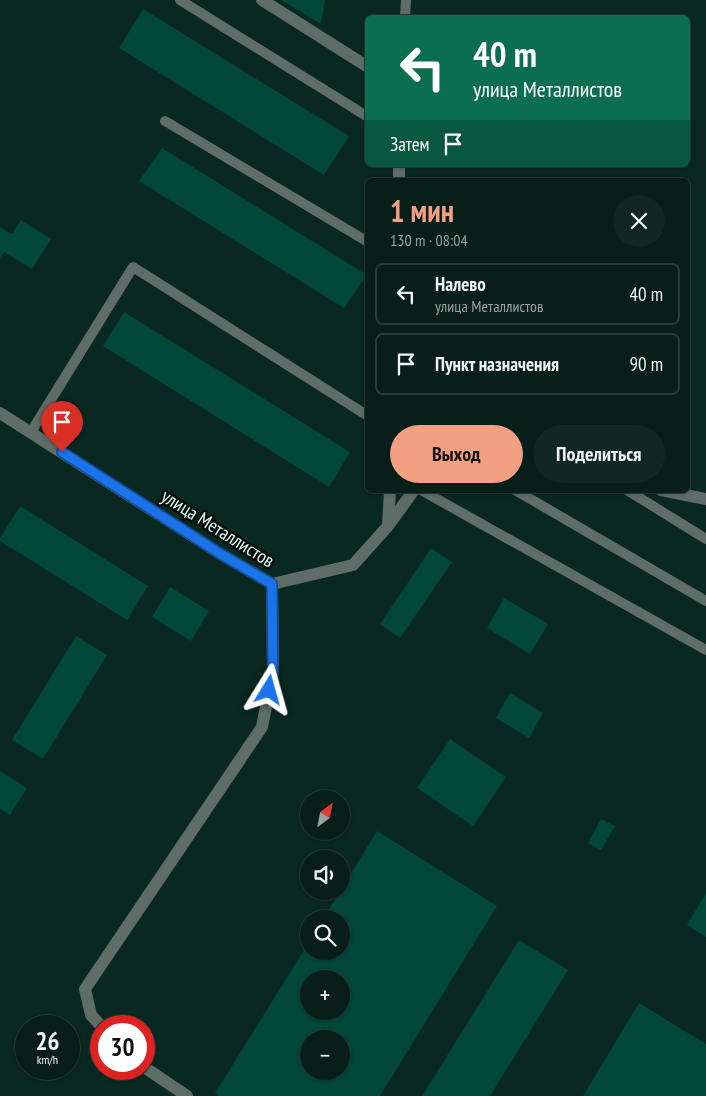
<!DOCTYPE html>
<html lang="ru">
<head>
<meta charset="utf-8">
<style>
	body { margin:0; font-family:"PT Sans Narrow",sans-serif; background:#102722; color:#f1f3f6; height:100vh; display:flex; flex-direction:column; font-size:19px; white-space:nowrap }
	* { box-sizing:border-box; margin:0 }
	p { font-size:16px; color:#98a2a2 }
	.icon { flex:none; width:28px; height:28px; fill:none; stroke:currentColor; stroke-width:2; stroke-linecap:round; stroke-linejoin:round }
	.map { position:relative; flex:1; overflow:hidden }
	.panel { position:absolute; left:365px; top:178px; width:325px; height:315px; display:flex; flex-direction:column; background:#071e19; border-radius:8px; box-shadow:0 1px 4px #0004,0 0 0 1px #283c38 }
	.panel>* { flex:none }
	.top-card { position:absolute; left:365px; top:15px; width:325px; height:152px; border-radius:8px; box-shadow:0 1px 4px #0004,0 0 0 1px #283c38; background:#0b6e4f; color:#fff; overflow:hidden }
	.needle { width:32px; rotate:32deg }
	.buttons { position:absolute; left:300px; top:790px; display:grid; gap:10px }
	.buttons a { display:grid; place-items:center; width:50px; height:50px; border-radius:50%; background:#071e19; box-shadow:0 1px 4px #0004,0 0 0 1px #283c38; font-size:25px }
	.speed { position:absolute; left:15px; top:1015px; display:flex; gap:10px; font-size:25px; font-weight:700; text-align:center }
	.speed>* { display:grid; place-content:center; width:65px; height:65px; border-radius:50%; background:#071e19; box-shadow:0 1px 4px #0004,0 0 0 1px #283c38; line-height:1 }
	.speed small { font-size:12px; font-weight:400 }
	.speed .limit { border:8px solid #d22; background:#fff; color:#111 }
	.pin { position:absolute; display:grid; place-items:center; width:42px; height:42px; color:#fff; margin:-51px -21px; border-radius:50% 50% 50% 0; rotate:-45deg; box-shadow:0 0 5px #0007 }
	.pin .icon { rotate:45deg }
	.me { position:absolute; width:55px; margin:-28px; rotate:8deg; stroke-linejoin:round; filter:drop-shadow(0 0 4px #0008) }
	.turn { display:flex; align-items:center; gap:18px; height:105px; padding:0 25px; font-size:22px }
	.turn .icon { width:65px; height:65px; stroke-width:2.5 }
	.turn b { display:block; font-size:35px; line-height:42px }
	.then { display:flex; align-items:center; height:48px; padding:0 25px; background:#0003; gap:10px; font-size:19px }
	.round { display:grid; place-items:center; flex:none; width:52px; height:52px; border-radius:26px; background:#102722 }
	.summary { display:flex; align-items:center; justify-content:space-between; height:85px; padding:0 25px }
	h1 { font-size:30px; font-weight:600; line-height:38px; color:#f2a081 }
	.primary-button { display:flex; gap:10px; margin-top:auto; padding:10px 25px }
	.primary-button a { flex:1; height:58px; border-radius:30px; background:#f2a081; color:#111; font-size:20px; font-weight:600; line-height:58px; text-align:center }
	.primary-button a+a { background:#102722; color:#f1f3f6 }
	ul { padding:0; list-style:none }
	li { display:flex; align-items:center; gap:15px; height:62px; margin:0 10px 8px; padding:0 15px; border:2px solid #283c38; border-radius:8px }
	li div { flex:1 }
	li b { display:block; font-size:19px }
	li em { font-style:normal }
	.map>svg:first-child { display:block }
	.building { fill:#01473a; fill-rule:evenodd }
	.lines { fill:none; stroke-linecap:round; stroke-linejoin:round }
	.service { stroke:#5f6d68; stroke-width:10 }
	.minor { stroke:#5f6d68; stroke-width:12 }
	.tertiary { stroke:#5f6d68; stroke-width:12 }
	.route-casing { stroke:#114b97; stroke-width:12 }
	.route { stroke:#1a73e8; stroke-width:9 }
	.labels { text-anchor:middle; stroke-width:5; stroke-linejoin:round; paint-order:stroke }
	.street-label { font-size:19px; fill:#e7f8f3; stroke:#040e0b }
</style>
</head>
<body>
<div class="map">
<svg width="706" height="1096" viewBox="0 0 706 1096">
	<rect width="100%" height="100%" fill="#092821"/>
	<!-- building -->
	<path class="building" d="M281,0H325L321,24Z
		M143,9L349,136L324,175L119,48Z
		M162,148L367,275L344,308L139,181Z
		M21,220L51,239L32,269L4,252L0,258V227L12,234Z
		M124,312L350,452L329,487L103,346Z
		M20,506L148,586L127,620L0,541V538Z
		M431,548L452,562L400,638L380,624Z
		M170,587L209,611L191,641L152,617Z
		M504,598L548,624L530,654L487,628Z
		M76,636L107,655L43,759L12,740Z
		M510,693L543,713L529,738L496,718Z
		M450,739L506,777L473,826L417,788Z
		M0,771L27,788L10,815L0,809Z
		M601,819L615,826L601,850L588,843Z
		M377,831L497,906L380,1096H219L215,1093L309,942V951H341V919H323ZM309,979H341V1011H309ZM309,1039H341V1071H309Z
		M706,893V937L687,925Z
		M519,940L568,970L490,1096H422Z
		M639,1003L706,1044V1096H583Z"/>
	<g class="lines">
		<!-- service -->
		<path class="service" d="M180,0L368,117
			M405,18L406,0
			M165,121L368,242
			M31,432L133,267L368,416
			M421,490L706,650
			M515,490L706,601
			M627,490L706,539"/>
		<!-- minor -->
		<path class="minor" d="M262,0L368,67
			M399,165V180
			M661,490L706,499
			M388,526L414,490
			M101,1026L91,1015L85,989L262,727L273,671L272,584L353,565L388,526L390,490
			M144,1067L187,1096"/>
		<!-- tertiary -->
		<path class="tertiary" d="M0,413L219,553L272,584"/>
	</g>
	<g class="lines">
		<!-- route casing -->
		<g class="route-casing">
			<path id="route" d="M62,452L219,553L272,584L273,671L269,690"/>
		</g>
		<!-- route -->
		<use href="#route" class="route"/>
	</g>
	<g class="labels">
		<!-- street labels -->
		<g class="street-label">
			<text transform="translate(218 528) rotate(32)" y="7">улица Металлистов</text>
		</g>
	</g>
</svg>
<div class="buttons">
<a><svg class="needle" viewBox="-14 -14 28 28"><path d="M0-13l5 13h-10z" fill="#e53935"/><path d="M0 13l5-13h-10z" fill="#98a2a2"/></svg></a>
<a><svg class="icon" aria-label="sound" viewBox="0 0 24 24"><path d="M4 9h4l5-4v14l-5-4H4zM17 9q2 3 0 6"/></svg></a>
<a><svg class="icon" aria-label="search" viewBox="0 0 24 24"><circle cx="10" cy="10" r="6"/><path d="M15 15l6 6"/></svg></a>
<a>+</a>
<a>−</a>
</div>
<div class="speed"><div>26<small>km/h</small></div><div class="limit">30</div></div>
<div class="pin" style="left:62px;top:452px;background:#d93025"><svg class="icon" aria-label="arrive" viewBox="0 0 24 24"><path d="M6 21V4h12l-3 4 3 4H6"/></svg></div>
<svg class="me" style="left:269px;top:690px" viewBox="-20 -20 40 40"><path d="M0-17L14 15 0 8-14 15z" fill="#1a73e8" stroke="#fff" stroke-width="4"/></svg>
<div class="top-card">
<div class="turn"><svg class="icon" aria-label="left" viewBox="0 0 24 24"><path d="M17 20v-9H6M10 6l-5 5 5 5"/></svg><div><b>40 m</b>улица Металлистов</div></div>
<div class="then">Затем<svg class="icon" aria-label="arrive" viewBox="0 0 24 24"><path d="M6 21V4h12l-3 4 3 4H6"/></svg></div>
</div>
<section class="panel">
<div class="summary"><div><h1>1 мин</h1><p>130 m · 08:04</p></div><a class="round"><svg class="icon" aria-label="close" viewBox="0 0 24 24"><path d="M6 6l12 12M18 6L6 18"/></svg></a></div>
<ul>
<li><svg class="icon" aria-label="left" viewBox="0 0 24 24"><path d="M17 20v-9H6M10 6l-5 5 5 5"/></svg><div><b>Налево</b><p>улица Металлистов</p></div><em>40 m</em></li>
<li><svg class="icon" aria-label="arrive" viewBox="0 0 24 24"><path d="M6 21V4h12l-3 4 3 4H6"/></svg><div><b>Пункт назначения</b></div><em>90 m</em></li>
</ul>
<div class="primary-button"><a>Выход</a><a>Поделиться</a></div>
</section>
</div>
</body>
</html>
